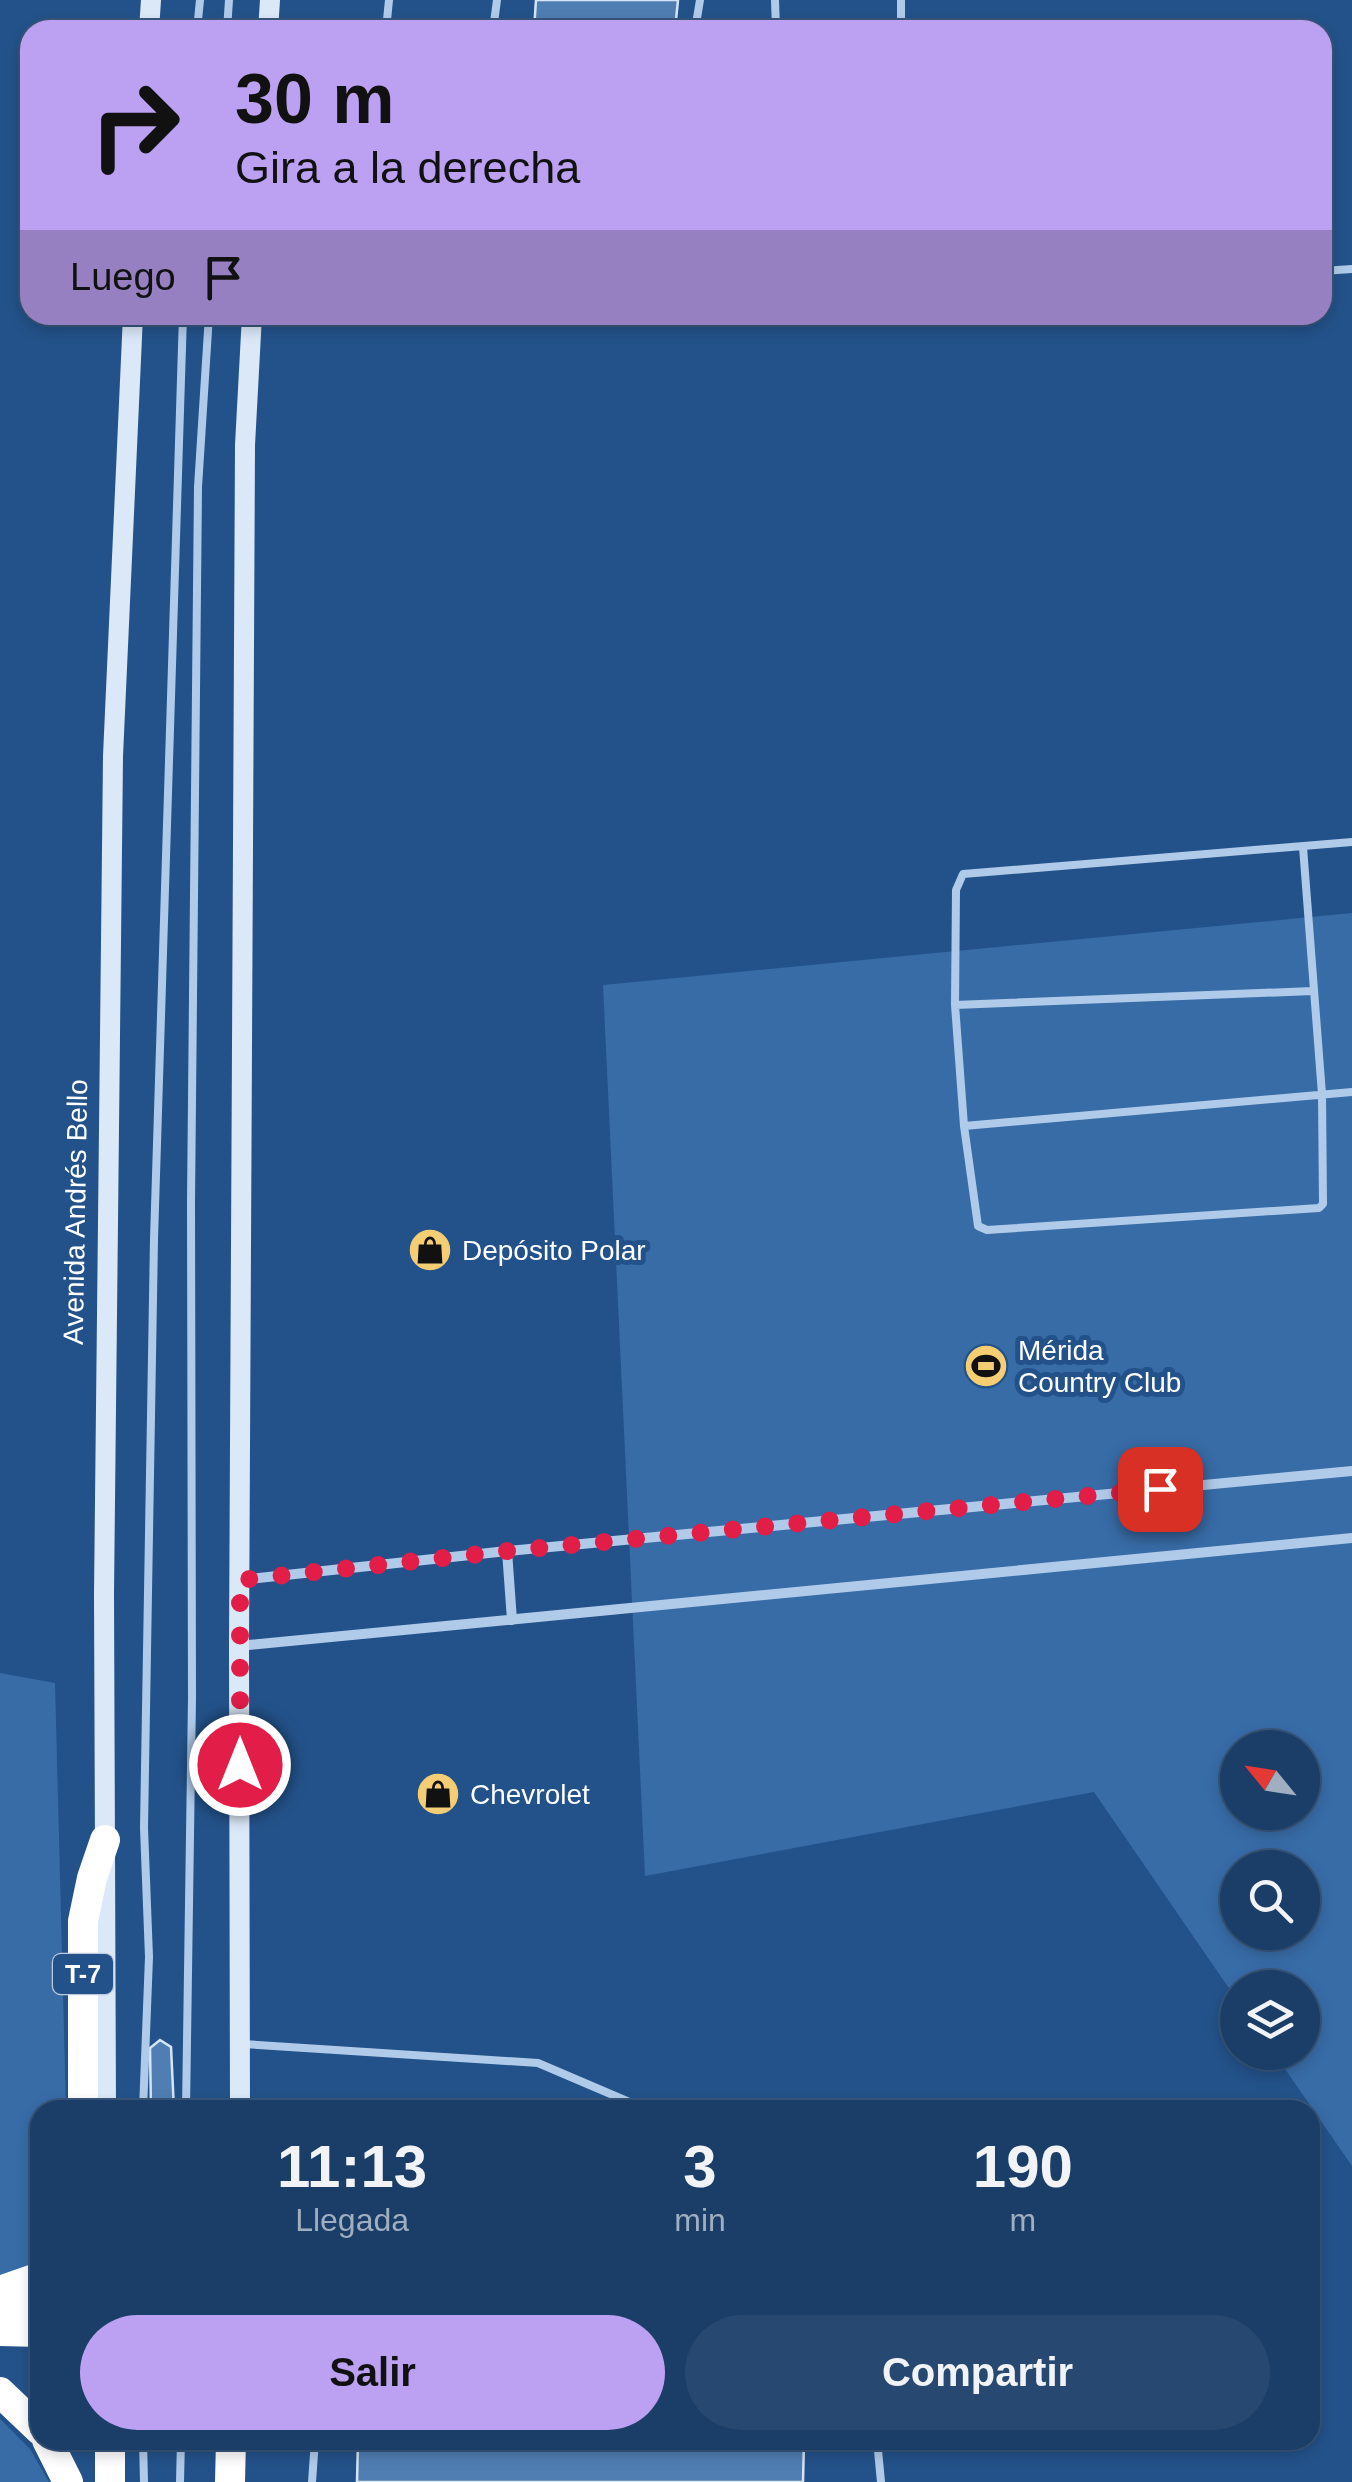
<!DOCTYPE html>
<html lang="es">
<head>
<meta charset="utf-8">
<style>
	body { margin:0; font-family:Helvetica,sans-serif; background:#274971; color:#f1f3f6; height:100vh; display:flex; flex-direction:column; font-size:38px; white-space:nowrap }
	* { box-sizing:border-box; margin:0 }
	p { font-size:32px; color:#9faec0 }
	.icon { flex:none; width:55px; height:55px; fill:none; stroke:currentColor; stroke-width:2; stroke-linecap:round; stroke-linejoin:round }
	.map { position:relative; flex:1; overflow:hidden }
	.sheet { position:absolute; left:30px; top:2100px; width:1290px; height:350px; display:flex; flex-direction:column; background:#1a3e68; border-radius:30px; box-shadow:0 5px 15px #0003,0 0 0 2px #38577c }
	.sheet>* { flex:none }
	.hud { position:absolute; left:20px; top:20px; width:1312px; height:305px; border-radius:30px; box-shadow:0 5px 15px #0003,0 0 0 2px #38577c; background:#bca0f2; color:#111; overflow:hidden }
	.needle { width:65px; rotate:300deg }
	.tools { position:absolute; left:1220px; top:1730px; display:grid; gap:20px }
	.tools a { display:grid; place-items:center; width:100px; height:100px; border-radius:50%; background:#1a3e68; box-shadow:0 5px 15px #0003,0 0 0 2px #38577c; font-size:50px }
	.pin { position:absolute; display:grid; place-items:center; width:85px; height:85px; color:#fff; margin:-42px; border-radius:20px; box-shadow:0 5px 15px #0006 }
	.me { position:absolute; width:110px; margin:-55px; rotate:0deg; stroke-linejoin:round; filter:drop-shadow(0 0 8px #0008) }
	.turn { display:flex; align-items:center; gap:35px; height:210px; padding:0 50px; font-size:45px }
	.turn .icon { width:130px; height:130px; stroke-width:2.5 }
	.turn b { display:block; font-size:70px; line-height:85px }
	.then { display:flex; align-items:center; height:95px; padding:0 50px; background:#0003; gap:20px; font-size:38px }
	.eta { display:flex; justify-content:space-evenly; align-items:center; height:170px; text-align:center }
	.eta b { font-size:60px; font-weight:800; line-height:70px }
	.primary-button { display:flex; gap:20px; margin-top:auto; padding:20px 50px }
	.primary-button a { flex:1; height:115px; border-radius:60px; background:#bca0f2; color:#111; font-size:40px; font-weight:800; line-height:115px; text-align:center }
	.primary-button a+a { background:#274971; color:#f1f3f6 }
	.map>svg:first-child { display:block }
	.green { fill:#386ca7; fill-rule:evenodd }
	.building { fill:#507eb3; stroke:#d5e5f8; stroke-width:2.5 }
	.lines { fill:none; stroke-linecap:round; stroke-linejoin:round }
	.lane { stroke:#b0cbea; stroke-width:8 }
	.street { stroke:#b0cbea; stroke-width:10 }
	.secondary { stroke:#dbe8f8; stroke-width:20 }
	.highway { stroke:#fff; stroke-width:30 }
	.route { stroke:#e11d48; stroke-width:18; stroke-dasharray:0 32.4 }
	.labels { text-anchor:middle; stroke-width:10; stroke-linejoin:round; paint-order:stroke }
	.shield { fill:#23528a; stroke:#bdcbdc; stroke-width:2.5 }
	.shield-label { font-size:25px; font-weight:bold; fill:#fff }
	.street-label { font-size:28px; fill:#fff; stroke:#23528a }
	.poi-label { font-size:28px; fill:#fff; stroke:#23528a; text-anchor:start }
</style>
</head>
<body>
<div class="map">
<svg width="1352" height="2482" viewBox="0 0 1352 2482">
	<rect width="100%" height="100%" fill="#23528a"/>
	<!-- green -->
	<path class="green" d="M1352,913V2166L1274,2053L1302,2052V1988H1238L1237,2000L1094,1792L645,1876L603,985ZM1238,1748H1302V1812H1238ZM1238,1868H1302V1932H1238Z
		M0,1673L55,1683L66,2110H40V2262L0,2285Z
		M0,2419L30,2449L49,2482H0Z"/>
	<!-- building -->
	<path class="building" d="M536,0H678L675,30H534Z
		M160,2040L171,2047L174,2110H151L150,2048Z
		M358,2440H804L803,2482H357Z"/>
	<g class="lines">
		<!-- lane -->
		<path class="lane" d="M775,0L776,30
			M197,30L200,0
			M227,30L229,0
			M386,30L389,0
			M493,30L497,0
			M695,30L700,0
			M901,30V0
			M1322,271L1352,269
			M1303,847L1322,1094L1323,1204L1319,1208L987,1230L978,1226L964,1126L955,1005L956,890L963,874L1352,842
			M955,1005L1313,991
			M964,1126L1352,1092
			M243,2044L538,2063L648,2110
			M143,2110L149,1957L144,1828L154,1239L183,315
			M186,2110L192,1698L191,1202L198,487L209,315
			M143,2440L144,2482
			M877,2440L881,2482
			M180,2482L181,2440
			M312,2482L315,2440"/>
		<!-- street -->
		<path class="street" d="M507,1551L512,1620
			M240,1580L507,1551L1352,1471
			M239,1646L1352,1538"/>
		<!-- secondary -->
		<path class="secondary" d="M149,30L151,0
			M268,30L270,0
			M106,2110L104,1594L113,756L133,315
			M240,2110L239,1646L245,445L252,315"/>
		<!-- highway -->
		<path class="highway" d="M83,2110V1921L92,1878L105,1840
			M0,2291L40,2277
			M0,2303L40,2305
			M0,2331L40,2332
			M0,2392L40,2430
			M47,2440L68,2482
			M110,2440V2482
			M230,2482L231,2440"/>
	</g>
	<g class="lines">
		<!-- route -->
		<path class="route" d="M240,1765V1580L508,1551L1160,1489"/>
	</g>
	<!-- icons -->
	<defs>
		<g id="shop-disc" transform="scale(2.25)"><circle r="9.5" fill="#f5ce74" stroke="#23528a"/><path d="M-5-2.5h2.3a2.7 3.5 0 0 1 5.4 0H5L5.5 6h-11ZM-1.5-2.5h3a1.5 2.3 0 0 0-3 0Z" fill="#111"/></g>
		<g id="stadium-disc" transform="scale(2.25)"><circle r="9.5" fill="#f5ce74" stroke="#23528a"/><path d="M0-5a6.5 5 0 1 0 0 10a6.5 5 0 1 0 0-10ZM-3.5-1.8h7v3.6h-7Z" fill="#111"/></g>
	</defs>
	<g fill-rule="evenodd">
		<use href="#shop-disc" x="430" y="1250"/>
		<use href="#stadium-disc" x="986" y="1366"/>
		<use href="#shop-disc" x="438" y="1794"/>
	</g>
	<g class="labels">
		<!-- shield labels -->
		<rect class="shield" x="53" y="1954" width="60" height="40" rx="8"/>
		<g class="shield-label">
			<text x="83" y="1983">T-7</text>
		</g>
		<!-- street labels -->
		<g class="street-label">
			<text transform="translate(75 1212) rotate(-89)" y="10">Avenida Andrés Bello</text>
		</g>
		<!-- poi labels -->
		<g class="poi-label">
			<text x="462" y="1260">Depósito Polar</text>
			<text x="1018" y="1360">Mérida<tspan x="1018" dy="32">Country Club</tspan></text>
			<text x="470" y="1804">Chevrolet</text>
		</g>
	</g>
</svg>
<div class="tools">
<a><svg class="needle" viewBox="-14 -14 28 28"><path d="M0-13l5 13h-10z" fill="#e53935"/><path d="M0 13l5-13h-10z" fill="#9faec0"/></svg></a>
<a><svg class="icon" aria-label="search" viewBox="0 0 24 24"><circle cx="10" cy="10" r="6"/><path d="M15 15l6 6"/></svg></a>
<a><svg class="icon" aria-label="layers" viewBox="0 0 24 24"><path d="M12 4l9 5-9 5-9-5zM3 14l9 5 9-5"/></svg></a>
</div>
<div class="pin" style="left:1160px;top:1489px;background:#d93025"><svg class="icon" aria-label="arrive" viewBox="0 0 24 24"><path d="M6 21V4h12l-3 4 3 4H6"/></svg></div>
<svg class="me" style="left:240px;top:1765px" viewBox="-20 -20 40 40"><circle r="17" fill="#e11d48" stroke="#fff" stroke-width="3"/><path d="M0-11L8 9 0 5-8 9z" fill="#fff"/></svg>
<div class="hud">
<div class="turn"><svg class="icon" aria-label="right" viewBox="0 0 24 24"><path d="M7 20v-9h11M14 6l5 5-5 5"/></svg><div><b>30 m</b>Gira a la derecha</div></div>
<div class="then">Luego<svg class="icon" aria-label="arrive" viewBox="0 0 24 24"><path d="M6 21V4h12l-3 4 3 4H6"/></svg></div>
</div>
<section class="sheet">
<div class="eta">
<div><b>11:13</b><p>Llegada</p></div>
<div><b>3</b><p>min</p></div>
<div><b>190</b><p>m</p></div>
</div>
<div class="primary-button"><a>Salir</a><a>Compartir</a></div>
</section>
</div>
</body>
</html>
